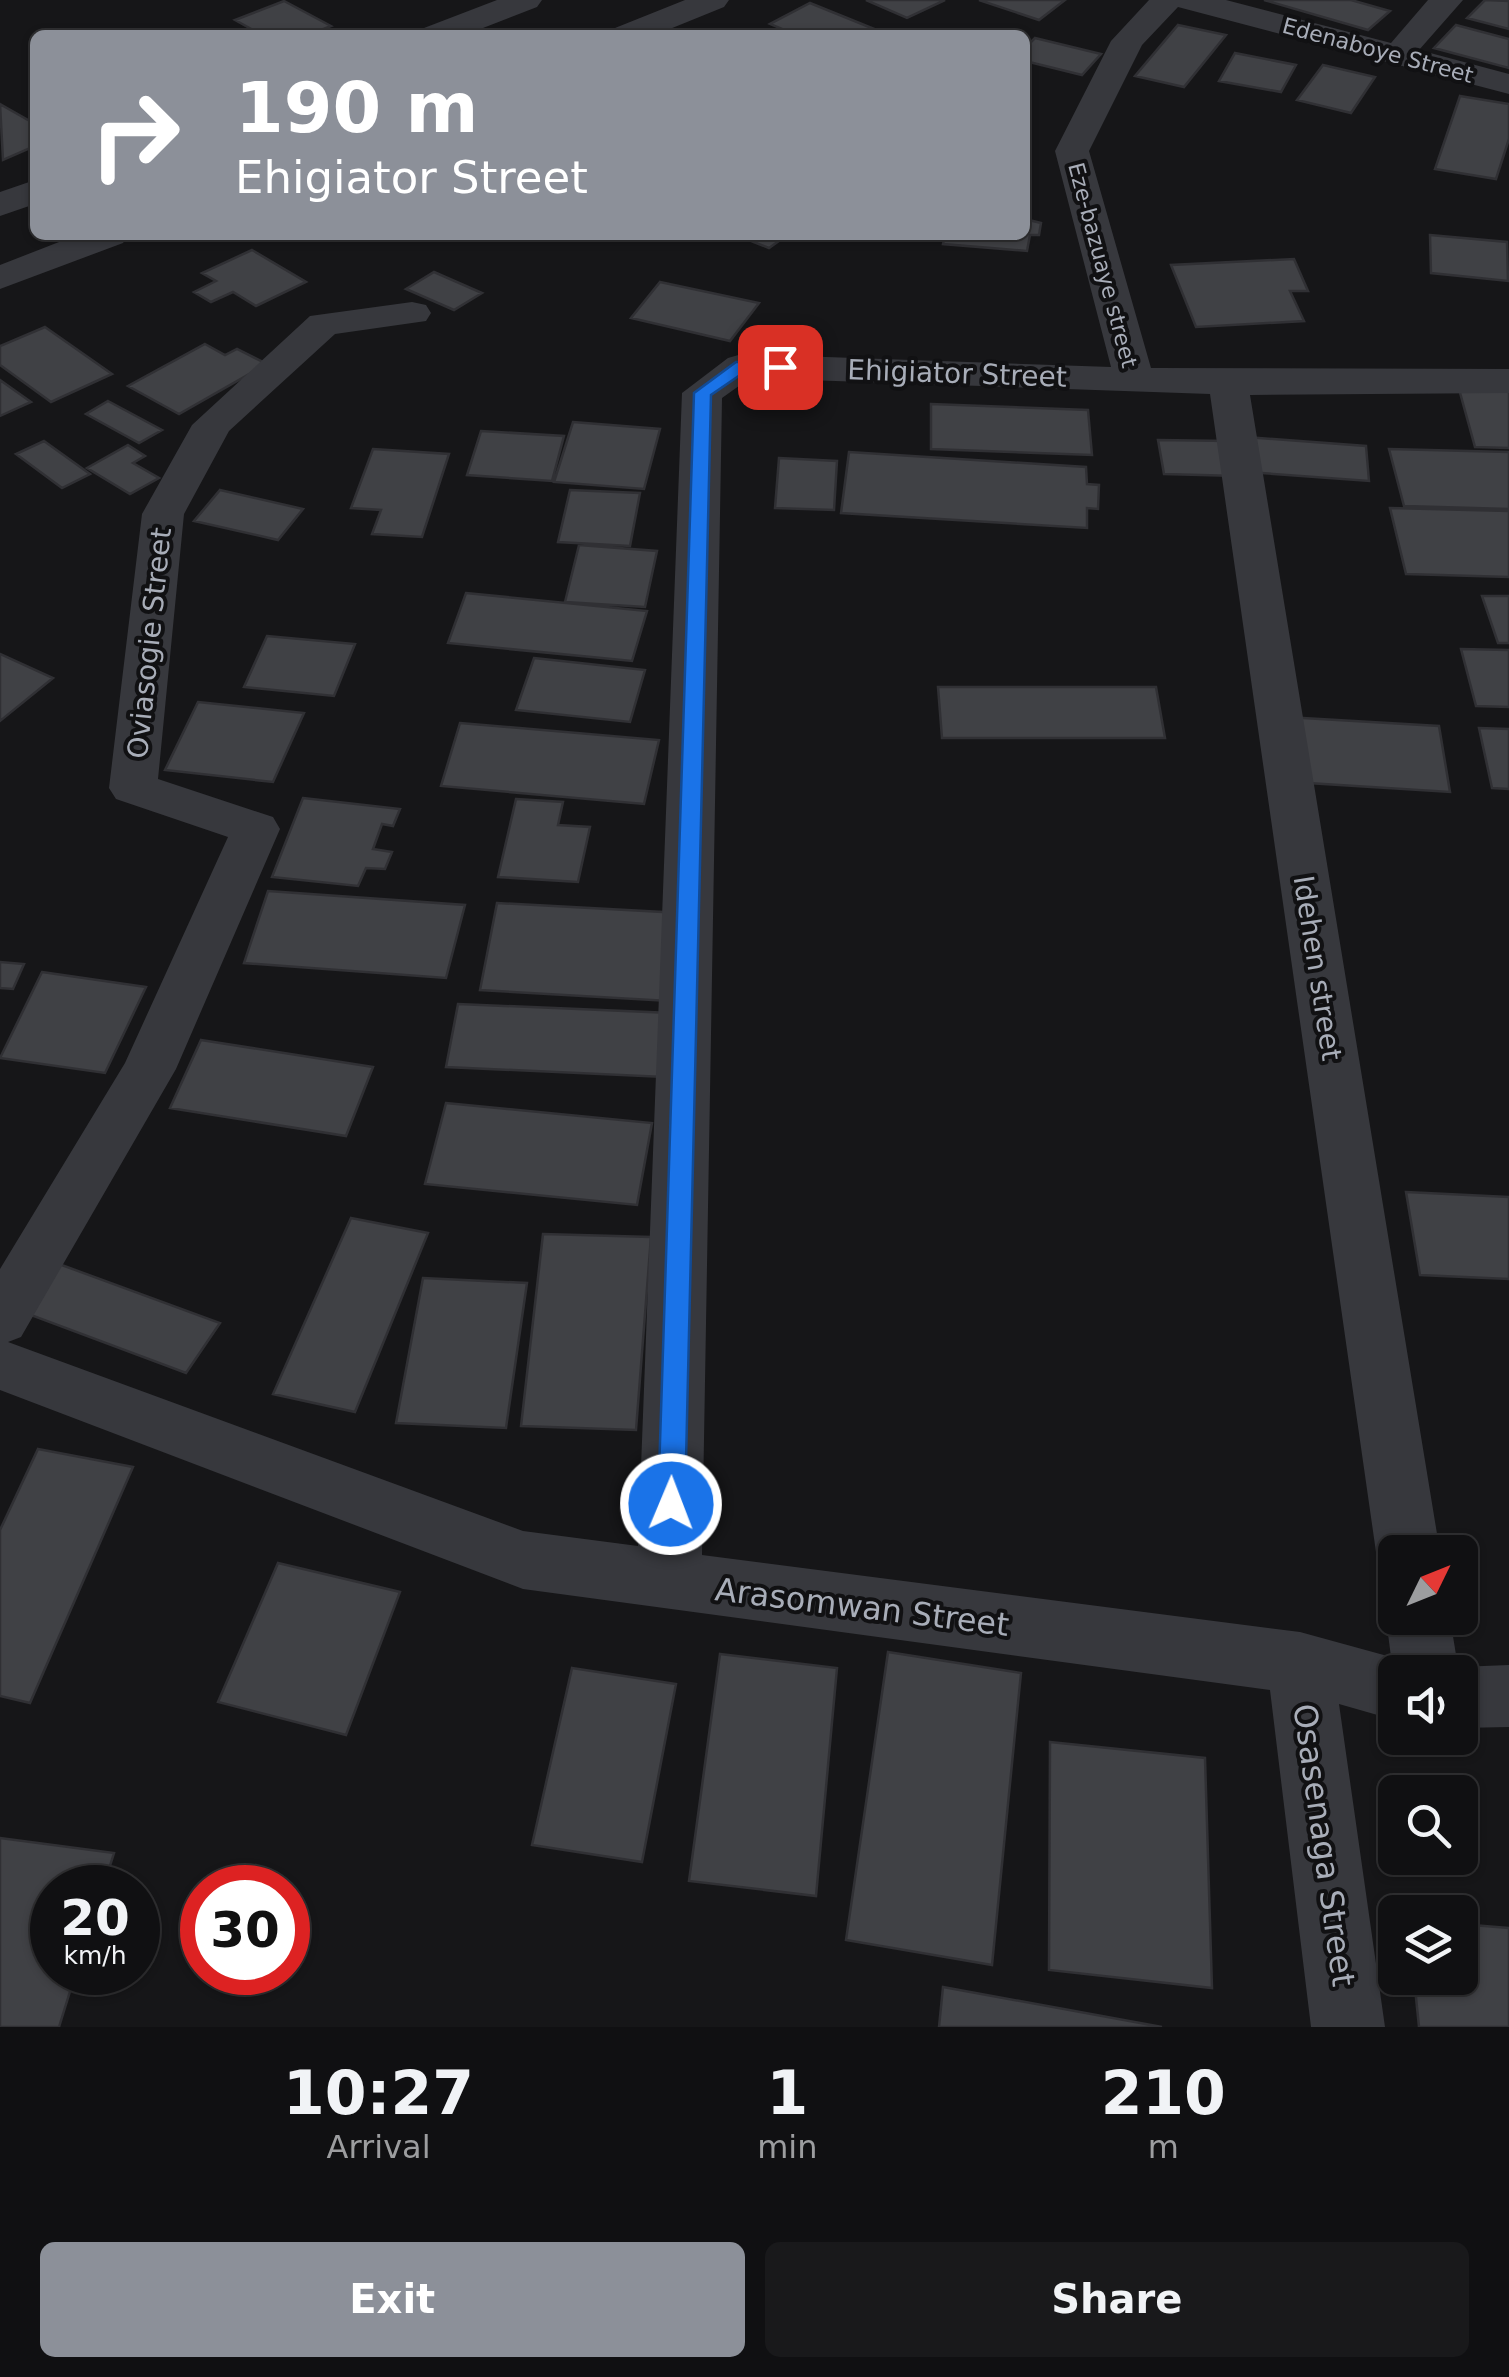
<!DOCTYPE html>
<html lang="en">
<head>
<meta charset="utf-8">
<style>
	body { margin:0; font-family:"DejaVu Sans",sans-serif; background:#19191b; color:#f1f3f6; height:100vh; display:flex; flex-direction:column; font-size:38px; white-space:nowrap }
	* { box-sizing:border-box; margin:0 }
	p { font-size:32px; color:#9c9d9f }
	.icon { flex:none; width:55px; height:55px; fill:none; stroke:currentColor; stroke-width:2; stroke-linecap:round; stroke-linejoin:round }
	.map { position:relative; height:2027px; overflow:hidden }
	.sheet { display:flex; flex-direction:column; background:#101012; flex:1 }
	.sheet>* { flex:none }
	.hud { position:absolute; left:30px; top:30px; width:1000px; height:210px; border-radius:15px; box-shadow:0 2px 8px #0004,0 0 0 2px #303032; background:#8c9099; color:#fff; overflow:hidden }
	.needle { width:65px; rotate:47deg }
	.tools { position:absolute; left:1378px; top:1535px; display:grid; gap:20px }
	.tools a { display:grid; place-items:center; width:100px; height:100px; border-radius:15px; background:#101012; box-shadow:0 2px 8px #0004,0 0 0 2px #303032; font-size:50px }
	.speed { position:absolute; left:30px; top:1865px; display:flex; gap:20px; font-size:50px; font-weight:700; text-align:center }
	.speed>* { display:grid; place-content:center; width:130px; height:130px; border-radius:50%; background:#101012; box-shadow:0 2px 8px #0004,0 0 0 2px #303032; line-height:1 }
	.speed small { font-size:25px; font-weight:400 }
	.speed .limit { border:15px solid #d22; background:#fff; color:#111 }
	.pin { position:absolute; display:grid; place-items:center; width:85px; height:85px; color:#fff; margin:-42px; border-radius:20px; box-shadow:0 5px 15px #0006 }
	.me { position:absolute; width:110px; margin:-55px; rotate:1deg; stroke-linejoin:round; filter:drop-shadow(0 0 8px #0008) }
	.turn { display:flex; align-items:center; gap:35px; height:210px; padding:0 40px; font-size:45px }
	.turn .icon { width:130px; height:130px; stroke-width:2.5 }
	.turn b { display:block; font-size:70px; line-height:85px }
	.eta { display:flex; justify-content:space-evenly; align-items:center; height:170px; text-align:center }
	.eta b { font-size:60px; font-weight:700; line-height:70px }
	.cta { display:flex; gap:20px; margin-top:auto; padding:20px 40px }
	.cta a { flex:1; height:115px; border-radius:15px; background:#8c9099; color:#fff; font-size:40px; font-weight:700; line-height:115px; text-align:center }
	.cta a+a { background:#19191b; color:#f1f3f6 }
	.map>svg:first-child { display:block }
	.building { fill:#404145; stroke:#303034; stroke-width:2.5 }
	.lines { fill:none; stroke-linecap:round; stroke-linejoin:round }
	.street { fill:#37383d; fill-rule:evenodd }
	.route { fill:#1a73e8; stroke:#114b97; stroke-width:2.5 }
	.labels { text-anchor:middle; stroke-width:8; stroke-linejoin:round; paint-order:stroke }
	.far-street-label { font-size:22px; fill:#a8adb8; stroke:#111113 }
	.street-label { font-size:28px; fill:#a8adb8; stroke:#111113 }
	.near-street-label { font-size:32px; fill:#a8adb8; stroke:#111113 }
</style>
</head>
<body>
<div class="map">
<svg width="1509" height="2027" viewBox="0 0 1509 2027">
	<rect width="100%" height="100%" fill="#161618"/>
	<!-- building -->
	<path class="building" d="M866,0H945L907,18Z
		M979,0H1065L1039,20Z
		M1264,0H1351L1390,11L1368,30Z
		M1485,0L1509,1V29L1467,18Z
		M284,1L331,26L309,35H262L235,20Z
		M810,3L889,35H796L770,24Z
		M1178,25L1226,35L1184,87L1135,76Z
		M1456,25L1509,39V68L1434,48Z
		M1035,38L1101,54L1082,75L1025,61V48Z
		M1235,53L1296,65L1281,92L1219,81Z
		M1323,65L1375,77L1351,113L1297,100Z
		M1460,96L1509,104V139L1496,179L1435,169Z
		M0,104L35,124V146L3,160Z
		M1025,219L1041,223L1039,235H1030L1027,251L943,244L945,235H1025Z
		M744,235H783L786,236L769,248L741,237Z
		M1430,235L1507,242L1508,281L1431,273Z
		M252,250L306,282L256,306L233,292L211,302L194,292L216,281L202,273Z
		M1294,259L1308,291H1290L1304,321L1196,327L1171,265Z
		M434,272L482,293L454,310L406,289Z
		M660,282L759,303L730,341L631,318Z
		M45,327L112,374L51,402L0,365V346Z
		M205,344L225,355L237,349L267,364L179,414L128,386Z
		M0,380L31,402L0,416Z
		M1459,389L1509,390V448L1475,447Z
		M108,401L162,430L139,443L86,414Z
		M931,404L1088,410L1092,455L931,449Z
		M573,422L660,429L644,489L554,482Z
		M481,431L564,436L552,481L467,475Z
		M1246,437L1366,446L1369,481L1248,472Z
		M1158,440L1230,441L1237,476L1164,474Z
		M44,441L90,474L62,488L16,454Z
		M128,445L145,456L133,463L159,478L130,494L87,468Z
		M373,449L449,454L422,537L372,534L381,510L351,508Z
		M1389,449L1509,452V509L1404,506Z
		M849,452L1086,467L1087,484L1099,485L1098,509L1087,508V528L841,513Z
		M779,458L837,461L834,510L775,508Z
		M220,490L303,509L278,540L194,521Z
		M570,490L640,493L630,546L558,542Z
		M1390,508L1509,511V577L1406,574Z
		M579,545L657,551L645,607L565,602Z
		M466,593L647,611L632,661L448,643Z
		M1482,596H1509V643H1498Z
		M267,636L355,644L334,696L244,687Z
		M1461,649L1509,650V707L1476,706Z
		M0,654L53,678L0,721Z
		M534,658L645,670L630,722L516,710Z
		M938,687H1156L1165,738H942Z
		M198,702L304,713L273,782L165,770Z
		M1286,717L1439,726L1450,792L1292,782Z
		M460,723L659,740L644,804L441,786Z
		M1479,728L1509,729V789L1492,788Z
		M303,798L400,809L393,826L382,824L373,849L392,852L385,869L366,868L358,886L272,877Z
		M516,799L563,802L558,825L590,827L578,882L498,877Z
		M268,891L465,905L446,978L244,963Z
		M497,903L681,913L669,1001L480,990Z
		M0,962L24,964L13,989L0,988Z
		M42,972L146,987L105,1073L0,1058Z
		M458,1004L671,1013L664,1077L446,1067Z
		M201,1040L373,1067L346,1136L170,1108Z
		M446,1103L652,1123L637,1205L425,1184Z
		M1406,1192L1509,1197V1279L1420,1275Z
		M351,1218L428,1233L355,1412L273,1394Z
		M543,1234L651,1237L636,1430L521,1426Z
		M48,1260L220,1323L186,1373L12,1308Z
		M423,1278L527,1283L506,1428L396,1423Z
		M38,1449L133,1467L30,1703L0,1696V1530Z
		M278,1563L400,1592L346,1735L218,1702Z
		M888,1652L1021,1673L992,1965L846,1940Z
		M720,1654L837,1668L816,1896L689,1881Z
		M572,1668L676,1684L642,1862L532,1845Z
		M1050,1742L1205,1758L1212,1988L1049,1970Z
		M0,1838L114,1853L103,1888H52V1972H76L59,2027H0Z
		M1460,1924L1509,1928V2027H1419L1414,1978H1460Z
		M943,1987L1162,2027H939Z"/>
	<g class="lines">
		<!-- street -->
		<path class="street" d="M497,0H542L537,7L465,35H420L424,28Z
			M685,0H729L724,7L655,35H611L615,28Z
			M1149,0H1226L1391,43L1428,0H1463L1419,50L1509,74V94L1178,7L1142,45L1089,151L1151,368L1509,369V393L1250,395L1440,1552H1395V1576L1386,1572L1376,1552L1210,394L750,378L722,398L702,1555L1300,1632L1391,1657L1386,1618L1395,1597V1618H1450L1458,1667L1509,1665V1727L1460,1728V1672H1395V1720L1339,1704L1385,2027H1311L1270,1690L523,1589L0,1390V1269L125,1063L228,837L116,799L109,788L142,514L192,425L310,316L412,302L426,305L431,313L426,321L335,334L229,431L184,514L158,779L273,817L280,829L176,1069L21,1337L8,1342L523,1531L638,1546L682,393L728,358L742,354L1111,367L1055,151L1111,41Z
			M35,180V204L0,216V192Z
			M77,235H128L123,243L0,289V265Z"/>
	</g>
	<!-- route -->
	<path class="route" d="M736,362H780L788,367L780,372L746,371L711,395L685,1504L681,1512L671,1515L662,1512L658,1504L694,393Z"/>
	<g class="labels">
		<!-- far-street labels -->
		<g class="far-street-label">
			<text transform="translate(1378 50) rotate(15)" y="8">Edenaboye Street</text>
			<text transform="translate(1103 265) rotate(75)" y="8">Eze-bazuaye street</text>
		</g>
		<!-- street labels -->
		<g class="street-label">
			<text transform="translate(957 373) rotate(2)" y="10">Ehigiator Street</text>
			<text transform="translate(149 643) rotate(-84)" y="10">Oviasogie Street</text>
			<text transform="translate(1318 968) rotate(81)" y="10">Idehen street</text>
		</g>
		<!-- near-street labels -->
		<g class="near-street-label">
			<text transform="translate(862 1607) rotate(7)" y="11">Arasomwan Street</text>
			<text transform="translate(1324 1845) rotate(82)" y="11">Osasenaga Street</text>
		</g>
	</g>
</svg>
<div class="tools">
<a><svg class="needle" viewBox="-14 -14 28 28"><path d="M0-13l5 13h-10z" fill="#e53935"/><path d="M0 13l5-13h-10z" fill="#9c9d9f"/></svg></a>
<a><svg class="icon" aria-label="sound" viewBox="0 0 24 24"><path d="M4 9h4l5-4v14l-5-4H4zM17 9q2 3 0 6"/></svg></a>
<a><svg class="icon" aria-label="search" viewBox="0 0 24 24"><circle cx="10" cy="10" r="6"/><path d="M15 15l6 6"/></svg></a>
<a><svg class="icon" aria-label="layers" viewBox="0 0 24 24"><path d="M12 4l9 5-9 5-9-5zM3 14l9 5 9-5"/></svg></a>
</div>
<div class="speed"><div>20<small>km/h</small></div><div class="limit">30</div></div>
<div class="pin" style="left:780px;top:367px;background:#d93025"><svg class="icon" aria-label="arrive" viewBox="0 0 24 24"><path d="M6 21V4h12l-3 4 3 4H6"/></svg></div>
<svg class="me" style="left:671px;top:1504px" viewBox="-20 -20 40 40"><circle r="17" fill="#1a73e8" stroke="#fff" stroke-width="3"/><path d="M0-11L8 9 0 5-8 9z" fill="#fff"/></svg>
<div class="hud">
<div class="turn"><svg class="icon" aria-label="right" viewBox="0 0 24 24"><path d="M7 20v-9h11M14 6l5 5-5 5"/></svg><div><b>190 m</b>Ehigiator Street</div></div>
</div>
</div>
<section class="sheet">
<div class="eta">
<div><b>10:27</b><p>Arrival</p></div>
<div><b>1</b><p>min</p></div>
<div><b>210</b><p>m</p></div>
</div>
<div class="cta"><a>Exit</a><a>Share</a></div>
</section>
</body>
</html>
